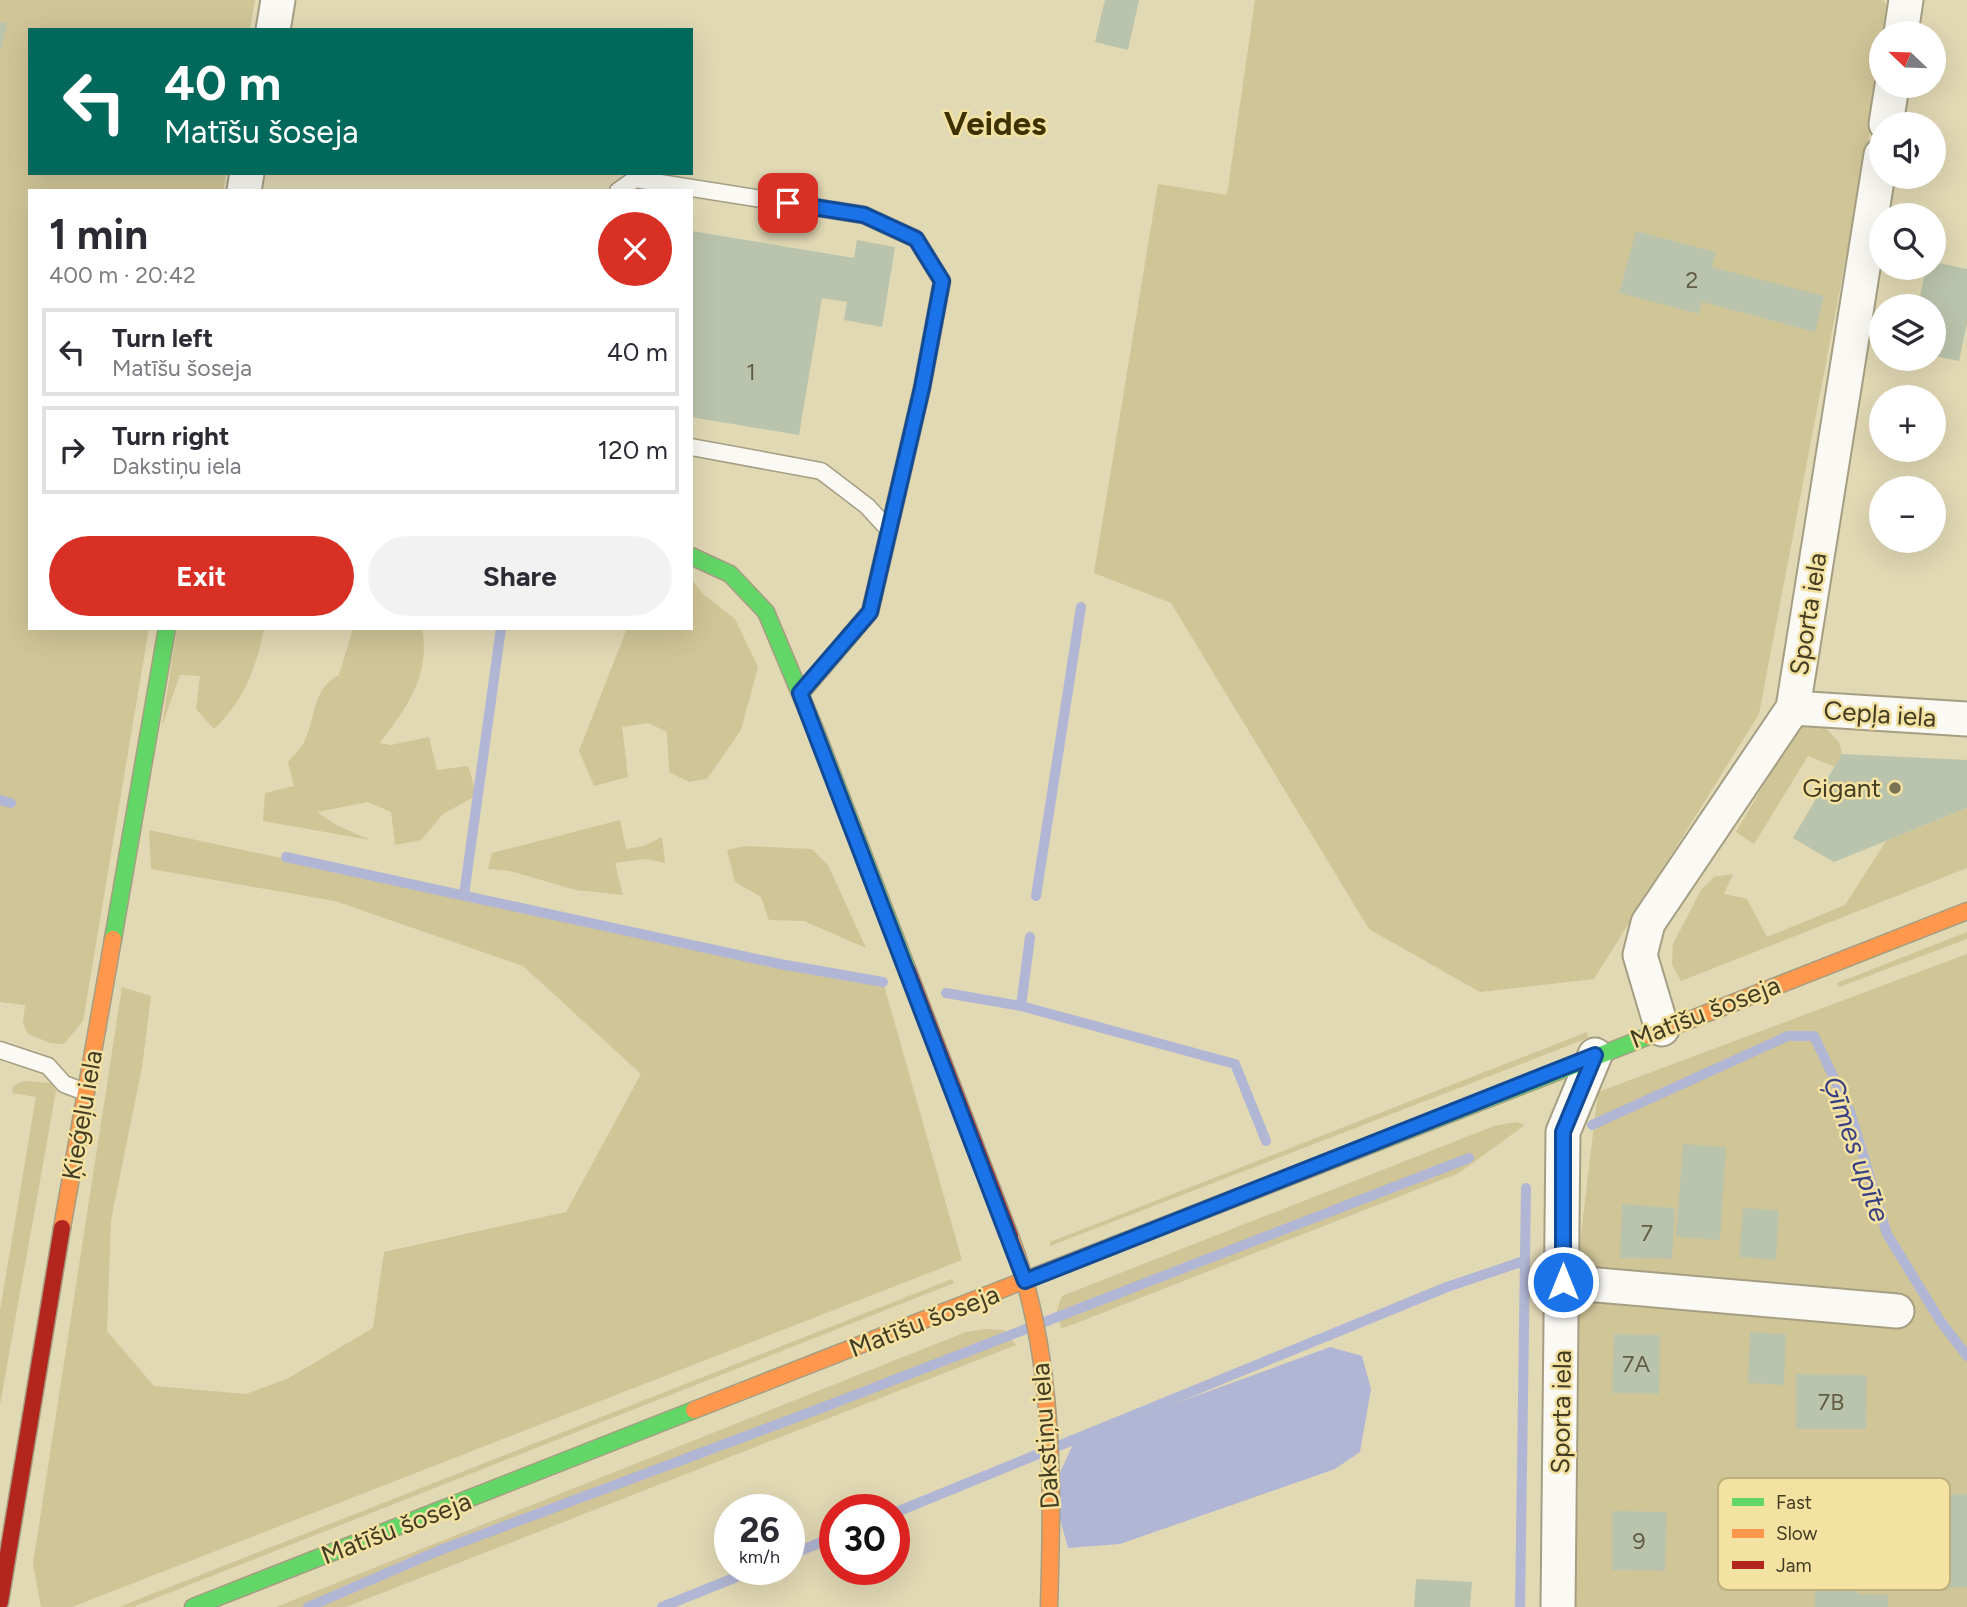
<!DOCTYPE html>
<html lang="en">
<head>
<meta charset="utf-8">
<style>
	body { margin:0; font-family:Figtree,sans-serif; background:#f2f2f3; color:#2b2b33; height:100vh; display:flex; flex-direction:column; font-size:26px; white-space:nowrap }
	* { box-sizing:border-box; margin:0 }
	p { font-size:23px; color:#7c7c81 }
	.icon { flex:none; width:38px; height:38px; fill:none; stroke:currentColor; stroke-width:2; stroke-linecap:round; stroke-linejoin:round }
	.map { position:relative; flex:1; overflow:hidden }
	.sheet { position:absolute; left:28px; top:189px; width:665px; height:441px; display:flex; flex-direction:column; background:#fff; border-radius:0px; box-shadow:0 7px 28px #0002 }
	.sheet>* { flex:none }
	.guide { position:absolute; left:28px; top:28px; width:665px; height:147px; border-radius:0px; box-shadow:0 7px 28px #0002; background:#00695c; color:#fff; overflow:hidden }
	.needle { width:46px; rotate:293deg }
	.controls { position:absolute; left:1869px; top:21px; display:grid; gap:14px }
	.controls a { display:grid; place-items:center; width:77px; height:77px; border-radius:50%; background:#fff; box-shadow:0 7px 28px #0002; font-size:35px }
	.speed { position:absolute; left:714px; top:1494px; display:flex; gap:14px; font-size:35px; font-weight:700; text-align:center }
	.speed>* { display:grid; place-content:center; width:91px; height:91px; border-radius:50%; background:#fff; box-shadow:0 7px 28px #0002; line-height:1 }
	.speed small { font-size:18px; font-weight:400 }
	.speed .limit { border:10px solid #d22; background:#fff; color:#111 }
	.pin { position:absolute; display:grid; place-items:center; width:60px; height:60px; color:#fff; margin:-30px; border-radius:14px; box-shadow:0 4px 10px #0006 }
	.me { position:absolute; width:77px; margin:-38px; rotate:0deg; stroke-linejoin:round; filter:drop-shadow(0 0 5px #0008) }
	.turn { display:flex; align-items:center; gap:24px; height:147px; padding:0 21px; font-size:32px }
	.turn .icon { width:91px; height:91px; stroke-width:2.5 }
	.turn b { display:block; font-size:49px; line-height:60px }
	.round { display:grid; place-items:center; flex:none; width:74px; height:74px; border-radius:37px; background:#f2f2f3 }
	.overview { display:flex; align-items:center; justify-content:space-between; height:119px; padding:0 21px }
	h1 { font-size:42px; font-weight:700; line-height:52px }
	.action { display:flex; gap:14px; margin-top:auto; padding:14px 21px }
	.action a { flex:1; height:80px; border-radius:42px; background:#d93025; color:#fff; font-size:28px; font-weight:700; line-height:80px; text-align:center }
	.action a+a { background:#f2f2f3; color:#2b2b33 }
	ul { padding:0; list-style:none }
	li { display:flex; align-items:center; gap:21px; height:88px; margin:0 14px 10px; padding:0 7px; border:4px solid #e1e1e2; border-radius:0px }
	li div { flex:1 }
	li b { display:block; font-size:26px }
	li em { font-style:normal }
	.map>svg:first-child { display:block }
	.green { fill:#d0c597 }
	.water { fill:#b1b6d4 }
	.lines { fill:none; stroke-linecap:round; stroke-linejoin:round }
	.stream { stroke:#b1b6d4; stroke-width:10 }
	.building { fill:#bac3ab }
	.lane-casing { stroke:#a59e82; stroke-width:19 }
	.street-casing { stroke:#a59e82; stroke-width:37 }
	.fast-casing { stroke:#a59e82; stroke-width:19 }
	.slow-casing { stroke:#a59e82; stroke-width:19 }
	.jam-casing { stroke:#a59e82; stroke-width:19 }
	.lane { stroke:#faf9f4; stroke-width:16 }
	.street { stroke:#faf9f4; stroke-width:33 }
	.fast { stroke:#63d668; stroke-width:16 }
	.slow { stroke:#ff974d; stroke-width:16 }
	.jam { stroke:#b3261e; stroke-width:16 }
	.route-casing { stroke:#114b97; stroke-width:18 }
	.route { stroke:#1a73e8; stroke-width:12 }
	.poi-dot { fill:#7a7355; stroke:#f3e2a2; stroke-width:2.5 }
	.labels { text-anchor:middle; stroke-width:5; stroke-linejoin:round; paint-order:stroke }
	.number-label { font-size:23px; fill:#615e44 }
	.street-label { font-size:26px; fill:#433c22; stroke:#f3e2a2 }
	.poi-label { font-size:26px; fill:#433c22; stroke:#f3e2a2; text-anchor:end }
	.water-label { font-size:28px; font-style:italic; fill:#383f84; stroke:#f3e2a2 }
	.district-label { font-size:33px; font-weight:bold; fill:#3d3200; stroke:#f3e2a2 }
	.key { fill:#f3e2a2; stroke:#beb07c; stroke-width:2 }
	.key-label { font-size:19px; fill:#433c22 }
</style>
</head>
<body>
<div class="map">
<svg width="1967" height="1607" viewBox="0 0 1967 1607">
	<rect width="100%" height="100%" fill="#e1d8b4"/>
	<!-- green -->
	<path class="green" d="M0,0H255L250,30H30V173H226L223,191H30V628H149L83,1021L64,1044L50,1043L28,1034L23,1023L25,1005L0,1002Z
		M1255,0H1883L1893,13L1889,33H1881V74L1759,714L1594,979L1480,992L1369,929L1171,603L1094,573L1158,184L1227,195Z
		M691,579L703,594L735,619L758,667L741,730L707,779L689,782L669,772L667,732L648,723L622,727L628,777L594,786L579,751L627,628H691Z
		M177,628H264C258,666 242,703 214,729L196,709L200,676L180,675L162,726Z
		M353,628H422C431,675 407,707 380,743L391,745L429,737L437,770L468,766L477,795L443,814L421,840L395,845L391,812L368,802L317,812L336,825L370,840L263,821L265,793L294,786L288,762C293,756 299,750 303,744C316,721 311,689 339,675Z
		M1803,718L1817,719L1839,742L1842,754L1835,767L1808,756L1754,844L1736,832Z
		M1967,808V868L1681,981L1672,965L1673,944L1701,890L1714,877L1733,874L1724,894L1747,899L1767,937L1845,905L1886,841Z
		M620,820L626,849L644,846L662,837L665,863L646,859L615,863L623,895L576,890L510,871L488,869L492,853Z
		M149,830L780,964L883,982L962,1260L72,1607H41L33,1564L122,987L151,996L142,1067L111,1220L107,1331L154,1386L246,1394L287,1379L373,1328L384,1252L566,1212L641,1074L523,966L335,901L151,869Z
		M745,846L812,849L828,865L866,948L804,921L769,920L761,897L735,882L727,850Z
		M1967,932V939L1839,987L1837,983Z
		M1967,954V1607H1575L1577,1267L1598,1092Z
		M1587,1032L1588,1038L1050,1246V1242Z
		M24,1081L51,1083L56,1091L0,1405V1310L36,1097L12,1093L13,1086Z
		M1517,1122L1525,1125L1459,1173L1061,1329L1057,1310L1062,1296L1494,1126Z
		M952,1279L954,1283L133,1607H119Z
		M985,1329L1004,1330L1016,1345L346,1607H276L966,1332Z"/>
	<!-- water -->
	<path class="water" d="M1330,1347L1362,1356L1371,1389L1360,1452L1335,1469L1120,1544L1068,1548L1052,1490L1075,1440Z"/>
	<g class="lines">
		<!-- stream -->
		<path class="stream" d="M0,800L11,803
			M286,857L780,964L883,982
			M464,895L501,628
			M1036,896L1081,607
			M946,993L1021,1006L1235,1064L1266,1141
			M1021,1006L1030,937
			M1592,1125L1788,1036H1814L1850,1112L1887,1234L1941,1322L1967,1356
			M1056,1447L1447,1287L1524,1261
			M894,1513L1041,1453
			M789,1555L835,1537
			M308,1607L438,1551L824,1407L1469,1158
			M662,1607L754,1570
			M1520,1607L1526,1188"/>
	</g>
	<!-- building -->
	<path class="building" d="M1105,0H1139L1128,50L1095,42Z
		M0,22L7,23L1,50H0Z
		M691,231L854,258L857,240L895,247L882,327L844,320L847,302L822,298L799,435L691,417Z
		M1636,231L1716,252L1712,267L1824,296L1815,332L1702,302L1699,314L1619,293Z
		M1934,262L1967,269V323L1959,361L1934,356V306H1918L1926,268H1934Z
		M1842,754L1967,760V808L1834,862L1793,838Z
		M1683,1144L1726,1147L1720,1240L1676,1237Z
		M1622,1204L1675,1208L1672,1259L1620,1258Z
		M1743,1208L1779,1210L1776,1260L1739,1257Z
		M1750,1332L1786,1334L1784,1385L1748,1383Z
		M1614,1334L1660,1335L1659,1394L1612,1393Z
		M1796,1374L1867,1375L1866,1429H1796Z
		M1936,1494H1967V1587L1936,1588Z
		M1612,1511L1667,1512L1665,1571L1612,1570Z
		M1815,1561L1858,1562V1594L1888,1595V1607H1815Z
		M1416,1579L1472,1582L1470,1607H1414Z"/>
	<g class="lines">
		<!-- lane casing -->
		<g class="lane-casing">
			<path id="lane" d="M618,191L635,179L864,215L916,239L942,281L922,388L870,612L801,693
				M691,447L821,471L867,506L889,530
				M0,1050L48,1066L64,1084L85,1092"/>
		</g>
		<!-- street casing -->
		<g class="street-casing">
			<path id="street" d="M273,30L278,0
				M1901,33L1906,0
				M1886,124L1892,86
				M244,191L247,173
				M1793,708L1967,719
				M1662,1029L1640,955L1648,923L1793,708L1881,155
				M1563,1282L1897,1311
				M1558,1607L1563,1132L1595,1055"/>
		</g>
		<!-- fast casing -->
		<g class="fast-casing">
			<path id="fast" d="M691,556L730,574L766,612L817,734L908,971
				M113,939L167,628
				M1112,1246L1649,1036
				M193,1607L694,1410"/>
		</g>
		<!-- slow casing -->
		<g class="slow-casing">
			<path id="slow" d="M1649,1036L1967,911
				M62,1228L113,939
				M1010,1236C1055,1352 1053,1485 1049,1607
				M694,1410L1112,1246"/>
		</g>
		<!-- jam casing -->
		<g class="jam-casing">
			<path id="jam" d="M908,971L1010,1236
				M0,1602L62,1228"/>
		</g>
		<!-- lane -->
		<use href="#lane" class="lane"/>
		<!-- street -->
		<use href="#street" class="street"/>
		<!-- fast -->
		<use href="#fast" class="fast"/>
		<!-- slow -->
		<use href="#slow" class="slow"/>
		<!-- jam -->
		<use href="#jam" class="jam"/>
	</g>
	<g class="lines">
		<!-- route casing -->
		<g class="route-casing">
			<path id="route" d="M788,203L864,215L916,239L942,281L922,388L870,612L800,693L1025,1281L1595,1055L1563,1132V1282"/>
		</g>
		<!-- route -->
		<use href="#route" class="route"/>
	</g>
	<!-- markers -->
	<circle class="poi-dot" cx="1895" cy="788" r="7"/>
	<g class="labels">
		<!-- number labels -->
		<g class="number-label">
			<text x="1692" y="288">2</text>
			<text x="751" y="380">1</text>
			<text x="1647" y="1241">7</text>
			<text x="1636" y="1372">7A</text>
			<text x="1831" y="1410">7B</text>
			<text x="1639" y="1549">9</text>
		</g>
		<!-- street labels -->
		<g class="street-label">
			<text transform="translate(1808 614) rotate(-81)" y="9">Sporta iela</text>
			<text transform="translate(1880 714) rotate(4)" y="9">Cepļa iela</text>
			<text transform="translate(1705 1012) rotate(-21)" y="9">Matīšu šoseja</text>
			<text transform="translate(82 1115) rotate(-80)" y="9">Ķieģeļu iela</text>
			<text transform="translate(924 1321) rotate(-21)" y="9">Matīšu šoseja</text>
			<text transform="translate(1561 1412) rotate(-89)" y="9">Sporta iela</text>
			<text transform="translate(1045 1436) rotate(-94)" y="9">Dakstiņu iela</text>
			<text transform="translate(396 1528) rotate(-21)" y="9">Matīšu šoseja</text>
		</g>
		<!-- poi labels -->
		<g class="poi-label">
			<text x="1881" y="797">Gigant</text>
		</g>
		<!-- water labels -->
		<g class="water-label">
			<text transform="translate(1857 1149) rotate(71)" y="10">Ģīmes upīte</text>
		</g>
		<!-- district labels -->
		<g class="district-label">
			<text x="995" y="135">Veides</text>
		</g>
	</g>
	<!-- legend -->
	<rect x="1718" y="1478" width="232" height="112" rx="10" class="key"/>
	<rect x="1732" y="1498" width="32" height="8" fill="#63d668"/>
	<rect x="1732" y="1529" width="32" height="9" fill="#ff974d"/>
	<rect x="1732" y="1561" width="32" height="8" fill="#b3261e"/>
	<g class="key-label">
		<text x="1776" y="1509">Fast</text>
		<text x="1776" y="1540">Slow</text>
		<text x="1776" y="1572">Jam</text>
	</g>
</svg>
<div class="controls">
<a><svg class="needle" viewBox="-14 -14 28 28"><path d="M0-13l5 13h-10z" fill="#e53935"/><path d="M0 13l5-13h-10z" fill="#7c7c81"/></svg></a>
<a><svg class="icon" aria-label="sound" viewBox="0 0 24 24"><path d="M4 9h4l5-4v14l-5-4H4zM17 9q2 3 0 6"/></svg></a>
<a><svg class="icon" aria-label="search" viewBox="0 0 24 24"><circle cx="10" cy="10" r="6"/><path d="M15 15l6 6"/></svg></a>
<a><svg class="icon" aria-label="layers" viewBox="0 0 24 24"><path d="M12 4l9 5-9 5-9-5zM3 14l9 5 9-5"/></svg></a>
<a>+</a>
<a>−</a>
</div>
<div class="speed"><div>26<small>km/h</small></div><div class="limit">30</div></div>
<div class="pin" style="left:788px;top:203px;background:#d93025"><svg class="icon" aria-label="arrive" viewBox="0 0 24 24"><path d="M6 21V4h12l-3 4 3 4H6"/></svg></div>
<svg class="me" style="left:1563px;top:1282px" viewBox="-20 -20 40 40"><circle r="17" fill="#1a73e8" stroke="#fff" stroke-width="3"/><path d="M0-11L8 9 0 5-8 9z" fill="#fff"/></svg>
<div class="guide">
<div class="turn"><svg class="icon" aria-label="left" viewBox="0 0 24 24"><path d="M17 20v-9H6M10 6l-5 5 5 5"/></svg><div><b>40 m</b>Matīšu šoseja</div></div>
</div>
<section class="sheet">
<div class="overview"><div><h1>1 min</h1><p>400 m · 20:42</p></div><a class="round" style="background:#d93025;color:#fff"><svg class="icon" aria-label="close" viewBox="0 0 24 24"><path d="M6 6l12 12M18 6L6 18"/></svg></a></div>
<ul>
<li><svg class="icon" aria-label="left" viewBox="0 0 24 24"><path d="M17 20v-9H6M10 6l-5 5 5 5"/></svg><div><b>Turn left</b><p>Matīšu šoseja</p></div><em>40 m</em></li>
<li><svg class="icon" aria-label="right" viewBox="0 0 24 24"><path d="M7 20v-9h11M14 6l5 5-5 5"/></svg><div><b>Turn right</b><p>Dakstiņu iela</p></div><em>120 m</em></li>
</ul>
<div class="action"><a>Exit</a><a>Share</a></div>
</section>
</div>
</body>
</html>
